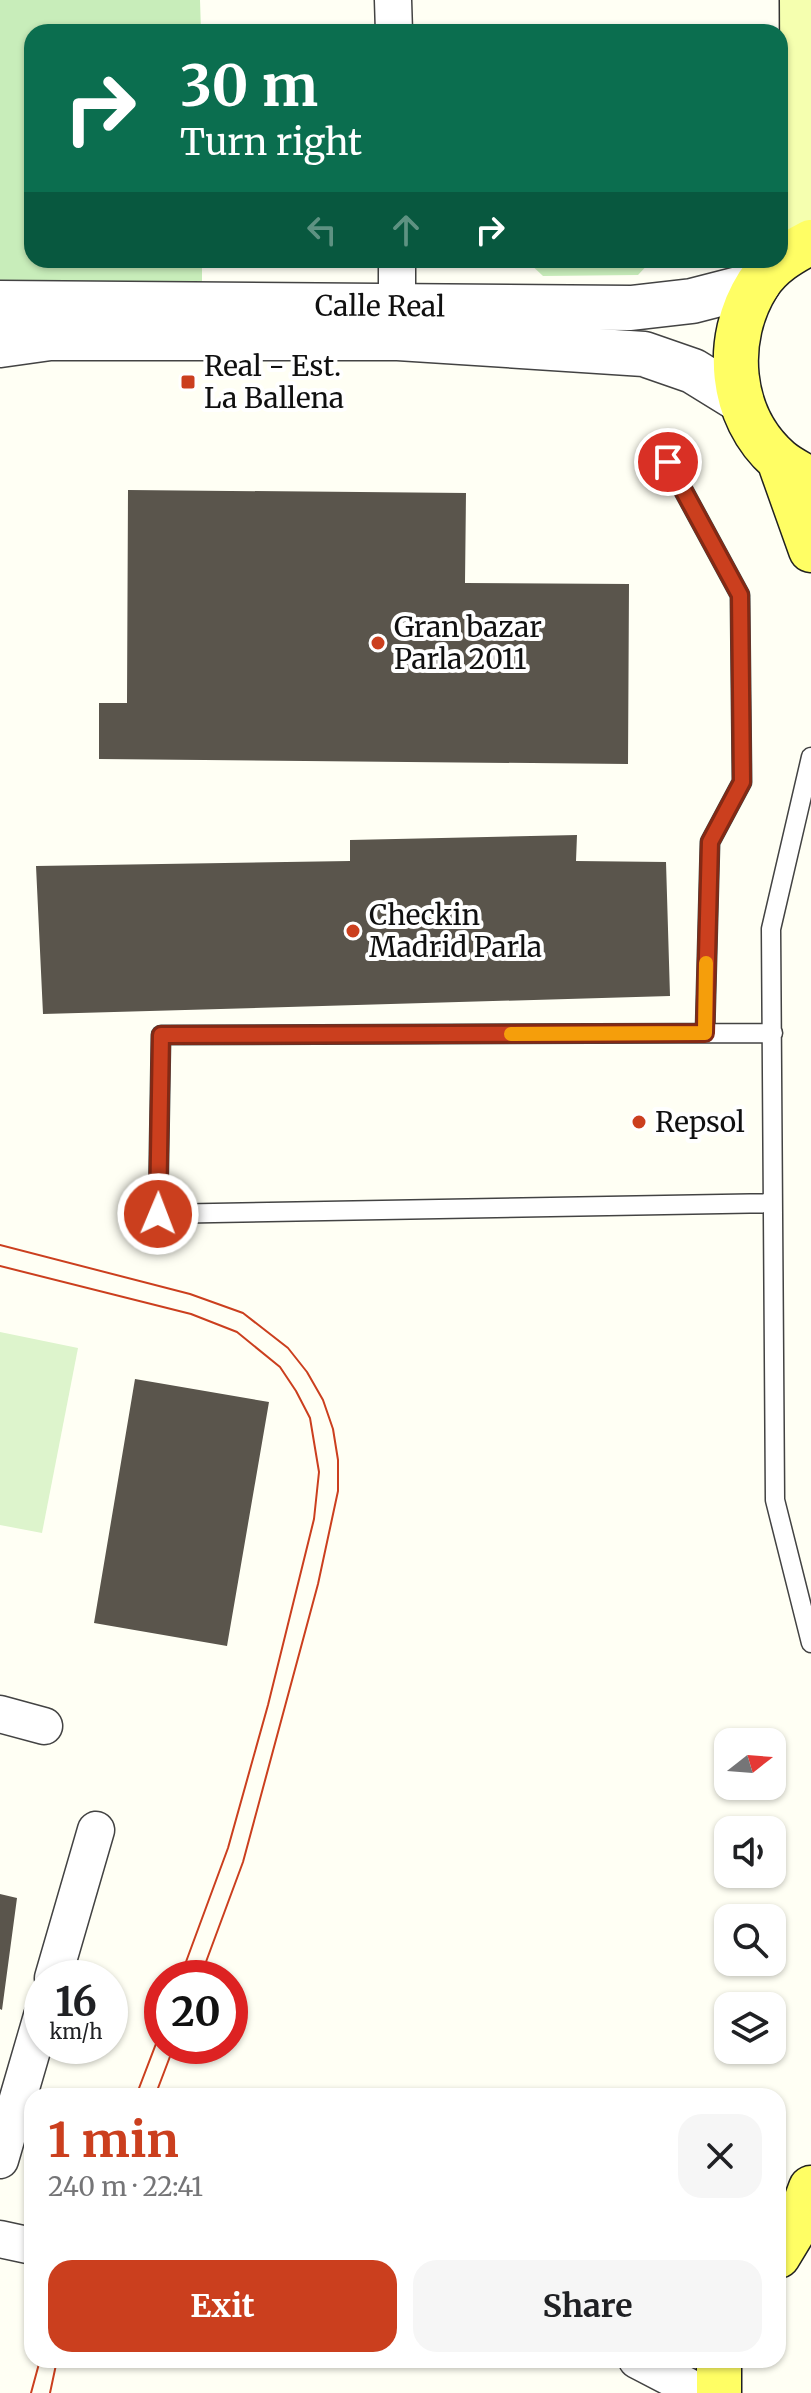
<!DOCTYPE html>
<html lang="en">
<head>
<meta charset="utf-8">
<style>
	body { margin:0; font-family:Merriweather,serif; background:#f6f6f6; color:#202124; height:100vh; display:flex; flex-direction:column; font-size:30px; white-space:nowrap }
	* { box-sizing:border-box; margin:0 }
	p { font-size:26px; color:#757577 }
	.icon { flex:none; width:44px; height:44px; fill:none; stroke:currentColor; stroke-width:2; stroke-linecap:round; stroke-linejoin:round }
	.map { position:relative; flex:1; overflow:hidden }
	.side { position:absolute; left:24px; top:2088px; width:762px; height:280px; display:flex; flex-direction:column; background:#fff; border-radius:24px; box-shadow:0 2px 6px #0004 }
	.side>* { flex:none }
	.guide { position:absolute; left:24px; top:24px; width:764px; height:244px; border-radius:24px; box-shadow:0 2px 6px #0004; background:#0b6e4f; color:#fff; overflow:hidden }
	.needle { width:52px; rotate:73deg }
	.buttons { position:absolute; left:714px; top:1728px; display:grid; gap:16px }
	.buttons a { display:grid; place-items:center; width:72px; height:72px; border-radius:16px; background:#fff; box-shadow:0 2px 6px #0004; font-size:40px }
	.speed { position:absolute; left:24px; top:1960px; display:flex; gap:16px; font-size:40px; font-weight:700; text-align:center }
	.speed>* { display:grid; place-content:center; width:104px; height:104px; border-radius:50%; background:#fff; box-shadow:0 2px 6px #0004; line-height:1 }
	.speed small { font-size:20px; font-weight:400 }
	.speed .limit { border:12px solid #d22; background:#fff; color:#111 }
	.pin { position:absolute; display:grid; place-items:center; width:68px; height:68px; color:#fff; margin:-34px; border:4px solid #fff; border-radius:50%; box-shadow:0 2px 8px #0007 }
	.me { position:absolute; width:88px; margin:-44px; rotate:1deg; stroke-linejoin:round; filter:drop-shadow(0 0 6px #0008) }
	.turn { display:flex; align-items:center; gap:28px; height:168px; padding:0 24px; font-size:36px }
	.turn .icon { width:104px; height:104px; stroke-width:2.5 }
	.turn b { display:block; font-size:56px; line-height:68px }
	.lanes { display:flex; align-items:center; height:76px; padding:0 24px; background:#0003; justify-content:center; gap:40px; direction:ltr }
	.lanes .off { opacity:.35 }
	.round { display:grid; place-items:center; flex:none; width:84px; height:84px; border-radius:24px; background:#f6f6f6 }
	.overview { display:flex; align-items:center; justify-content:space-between; height:136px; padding:0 24px }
	h1 { font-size:48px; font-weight:700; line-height:60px; color:#cb3f1e }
	.cta { display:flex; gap:16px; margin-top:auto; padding:16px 24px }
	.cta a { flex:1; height:92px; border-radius:24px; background:#cb3f1e; color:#fff; font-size:32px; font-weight:700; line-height:92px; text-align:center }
	.cta a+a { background:#f6f6f6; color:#202124 }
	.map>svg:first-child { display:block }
	.green { fill:#c8edba }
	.pitch { fill:#ddf4cc }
	.building { fill:#5a554c }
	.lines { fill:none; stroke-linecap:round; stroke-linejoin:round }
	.service-casing { stroke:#434343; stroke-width:21 }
	.minor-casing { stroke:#434343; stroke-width:39 }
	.tertiary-casing { stroke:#434343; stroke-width:47 }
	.secondary-casing { stroke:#323232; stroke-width:47 }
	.primary-casing { stroke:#212121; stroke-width:47 }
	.service { stroke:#fff; stroke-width:18 }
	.minor { stroke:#fff; stroke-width:36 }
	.tertiary { stroke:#fff; stroke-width:44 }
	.secondary { stroke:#f5ffaf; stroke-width:44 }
	.primary { stroke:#fffe64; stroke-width:44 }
	.tram { stroke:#cb3f1e; stroke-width:2 }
	.route-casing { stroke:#842914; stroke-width:20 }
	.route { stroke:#cb3f1e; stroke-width:14 }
	.slow { stroke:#f59e0b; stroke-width:14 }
	.poi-dot { fill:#cb3f1e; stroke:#fff; stroke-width:3 }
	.labels { text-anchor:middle; stroke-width:8; stroke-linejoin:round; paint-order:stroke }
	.street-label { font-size:28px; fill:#101010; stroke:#fff }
	.poi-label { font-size:28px; fill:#101010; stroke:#fff; text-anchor:start }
</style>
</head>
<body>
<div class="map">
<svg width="811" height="2393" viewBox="0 0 811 2393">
	<rect width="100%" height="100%" fill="#fffff4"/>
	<!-- green -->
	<path class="green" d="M0,0H200L201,32H32V260H303L202,262V282H0Z
		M526,260H652L638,275L543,276Z"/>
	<!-- pitch -->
	<path class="pitch" d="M0,1332L78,1348L42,1533L0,1525Z"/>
	<!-- building -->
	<path class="building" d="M128,490L466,493L465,583L629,584L628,764L99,759V703H127Z
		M577,835L576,861L666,862L670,996L43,1014L36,866L350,861V840Z
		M135,1379L269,1402L227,1646L94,1623Z
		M0,1894L17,1898L2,2010L0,2009Z"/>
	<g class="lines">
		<!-- service casing -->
		<g class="service-casing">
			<path id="service" d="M668,462L740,595L742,782L710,842L705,1033
				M811,757L771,929L775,1500L811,1643
				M772,1203L158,1214L161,1035L773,1033"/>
		</g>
		<!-- minor casing -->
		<g class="minor-casing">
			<path id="minor" d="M393,0L394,32
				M397,305V260
				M0,1714L44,1726
				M53,1978L96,1830
				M0,2160L42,2016
				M0,2239L32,2246
				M637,2360L687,2386L695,2393"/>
		</g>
		<!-- tertiary casing -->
		<g class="tertiary-casing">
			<g id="tertiary">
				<path id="s1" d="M0,303L631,308L692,301L758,284"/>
				<path d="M0,345L50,338H398L644,354L693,371L740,400"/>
			</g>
		</g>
		<!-- secondary casing -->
		<g class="secondary-casing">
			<path id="secondary" d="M786,255L803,196L802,0"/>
		</g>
		<!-- primary casing -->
		<g class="primary-casing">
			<path id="primary" d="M811,242C790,253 771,264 758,284C723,339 729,416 779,460C788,468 801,474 811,480
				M779,460L811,550
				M778,2256L798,2223L811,2188
				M719,2393V2360"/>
		</g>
		<!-- service -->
		<use href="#service" class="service"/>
		<!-- minor -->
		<use href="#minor" class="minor"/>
		<!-- tertiary -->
		<use href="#tertiary" class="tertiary"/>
		<!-- secondary -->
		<use href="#secondary" class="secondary"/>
		<!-- primary -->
		<use href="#primary" class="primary"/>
		<!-- tram -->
		<path class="tram" d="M0,1245L190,1294L243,1313L288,1348L307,1372L323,1400L333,1429L338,1460V1491L318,1584L243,1862L200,1978
			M0,1266L191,1314L237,1332L280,1367L296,1391L310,1418L319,1472L314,1519L268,1705L228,1848L180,1978
			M136,2096L162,2028
			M155,2096L174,2046
			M31,2393L40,2360
			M50,2393L57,2360"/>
	</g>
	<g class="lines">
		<!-- route casing -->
		<g class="route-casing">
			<path id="route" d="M158,1214L161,1035L705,1033L710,842L742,782L740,595L668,462"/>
		</g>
		<!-- route -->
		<use href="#route" class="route"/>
		<!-- slow -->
		<path class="slow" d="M511,1034L705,1033L706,963"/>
	</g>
	<!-- markers -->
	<g class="poi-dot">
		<rect x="180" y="374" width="16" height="16" rx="4"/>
		<circle cx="378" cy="643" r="8"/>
		<circle cx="353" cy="931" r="8"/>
		<circle cx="639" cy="1122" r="8"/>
	</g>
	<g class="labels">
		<!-- street labels -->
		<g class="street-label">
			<text dy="10" stroke="none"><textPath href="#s1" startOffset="380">Calle Real</textPath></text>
		</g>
		<!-- poi labels -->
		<g class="poi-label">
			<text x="204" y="376">Real - Est.<tspan x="204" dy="32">La Ballena</tspan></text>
			<text x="394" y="637">Gran bazar<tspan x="394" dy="32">Parla 2011</tspan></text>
			<text x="369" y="925">Checkin<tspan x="369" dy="32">Madrid Parla</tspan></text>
			<text x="655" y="1132">Repsol</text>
		</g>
	</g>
</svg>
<div class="buttons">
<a><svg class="needle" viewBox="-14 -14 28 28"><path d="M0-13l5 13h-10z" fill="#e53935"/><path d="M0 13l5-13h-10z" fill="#757577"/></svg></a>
<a><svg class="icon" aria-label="sound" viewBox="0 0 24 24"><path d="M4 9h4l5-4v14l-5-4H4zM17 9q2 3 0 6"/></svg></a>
<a><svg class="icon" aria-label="search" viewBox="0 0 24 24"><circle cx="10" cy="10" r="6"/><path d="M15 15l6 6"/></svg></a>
<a><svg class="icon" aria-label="layers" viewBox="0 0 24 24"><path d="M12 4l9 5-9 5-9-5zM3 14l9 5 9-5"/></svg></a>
</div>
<div class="speed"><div>16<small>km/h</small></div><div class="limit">20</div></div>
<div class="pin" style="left:668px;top:462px;background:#d93025"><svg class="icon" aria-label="arrive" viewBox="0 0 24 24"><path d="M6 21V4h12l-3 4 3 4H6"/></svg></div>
<svg class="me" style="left:158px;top:1214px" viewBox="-20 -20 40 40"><circle r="17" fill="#cb3f1e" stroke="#fff" stroke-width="3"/><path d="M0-11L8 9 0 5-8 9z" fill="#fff"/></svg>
<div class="guide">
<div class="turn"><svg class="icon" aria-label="right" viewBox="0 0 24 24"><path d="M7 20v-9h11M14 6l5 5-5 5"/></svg><div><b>30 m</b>Turn right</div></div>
<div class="lanes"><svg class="icon off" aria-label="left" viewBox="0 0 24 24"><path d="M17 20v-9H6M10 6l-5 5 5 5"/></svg><svg class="icon off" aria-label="ahead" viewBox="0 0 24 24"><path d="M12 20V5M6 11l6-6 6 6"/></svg><svg class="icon" aria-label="right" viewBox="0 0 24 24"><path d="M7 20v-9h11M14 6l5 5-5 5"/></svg></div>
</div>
<section class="side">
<div class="overview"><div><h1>1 min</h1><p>240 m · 22:41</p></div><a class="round"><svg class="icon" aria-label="close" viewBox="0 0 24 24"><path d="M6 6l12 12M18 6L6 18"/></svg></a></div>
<div class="cta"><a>Exit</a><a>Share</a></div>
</section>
</div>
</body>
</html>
